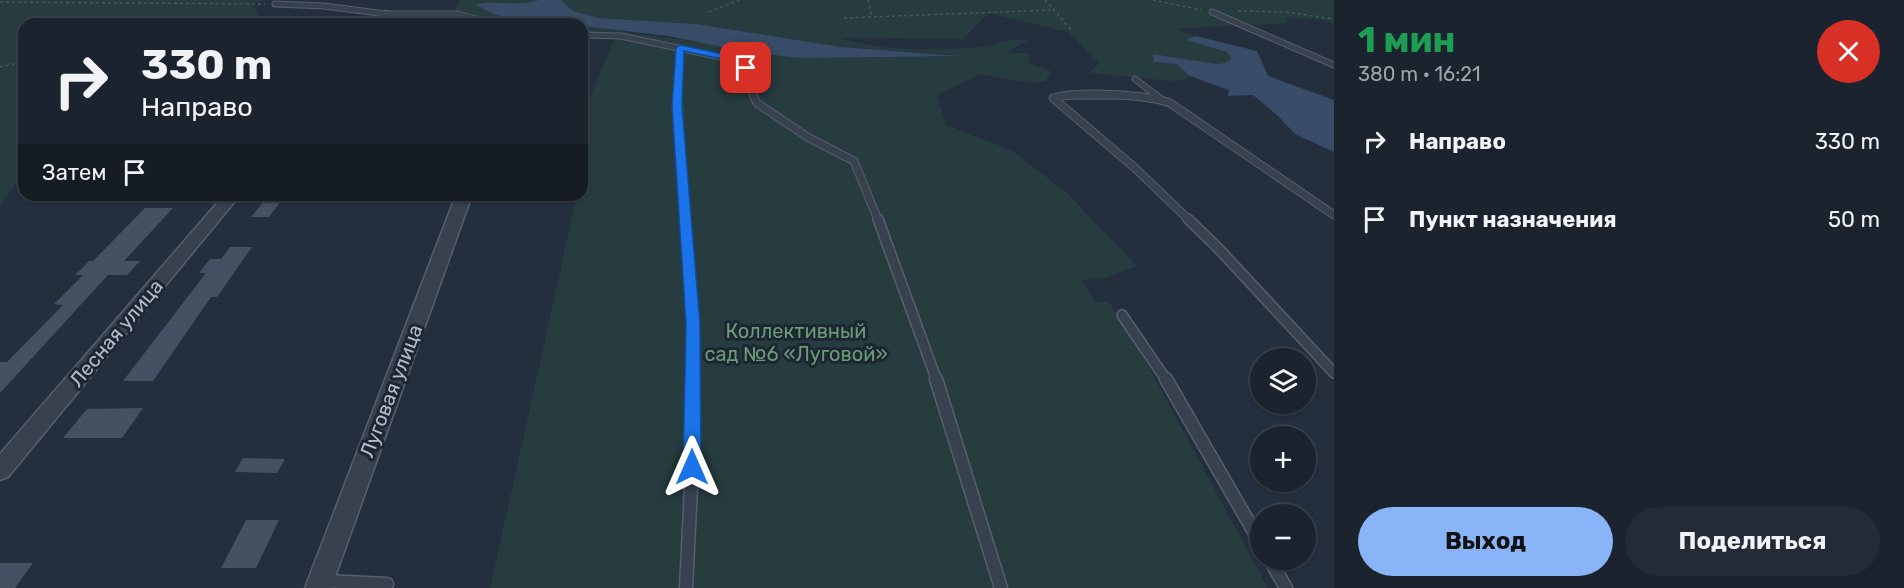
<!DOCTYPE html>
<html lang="ru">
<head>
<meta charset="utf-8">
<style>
	body { margin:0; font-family:Rubik,sans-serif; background:#242b36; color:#f1f3f6; height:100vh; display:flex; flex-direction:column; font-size:22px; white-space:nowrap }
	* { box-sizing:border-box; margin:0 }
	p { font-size:20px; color:#a0a4aa }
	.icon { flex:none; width:33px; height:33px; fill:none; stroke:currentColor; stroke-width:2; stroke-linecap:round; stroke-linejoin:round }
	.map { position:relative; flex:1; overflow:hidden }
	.details { display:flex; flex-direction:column; background:#1b232e; width:570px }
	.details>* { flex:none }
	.guide { position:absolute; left:18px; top:18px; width:570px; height:183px; border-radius:18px; box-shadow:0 2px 4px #0004,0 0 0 2px #39404a; background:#1b232e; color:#f1f3f6; overflow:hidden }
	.fabs { position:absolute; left:1250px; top:348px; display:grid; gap:12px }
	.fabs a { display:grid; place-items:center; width:66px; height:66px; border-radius:50%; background:#1b232e; box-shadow:0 2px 4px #0004,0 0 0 2px #39404a; font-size:30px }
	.pin { position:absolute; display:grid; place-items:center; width:51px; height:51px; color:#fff; margin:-26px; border-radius:12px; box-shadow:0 3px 9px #0006 }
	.me { position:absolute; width:66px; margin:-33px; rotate:0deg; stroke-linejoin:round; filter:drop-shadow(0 0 4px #0008) }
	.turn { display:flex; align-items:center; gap:21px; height:126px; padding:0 24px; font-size:27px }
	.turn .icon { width:78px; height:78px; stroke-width:2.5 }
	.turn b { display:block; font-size:42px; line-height:51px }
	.then { display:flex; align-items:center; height:57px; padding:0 24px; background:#0003; gap:12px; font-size:22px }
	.round { display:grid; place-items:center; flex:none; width:63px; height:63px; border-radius:32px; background:#242b36 }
	.headline { display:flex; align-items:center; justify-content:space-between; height:102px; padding:0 24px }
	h1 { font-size:36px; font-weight:700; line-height:45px; color:#1e9e55 }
	.cta { display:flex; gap:12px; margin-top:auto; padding:12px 24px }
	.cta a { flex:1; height:69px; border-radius:36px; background:#8ab4f8; color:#111; font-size:24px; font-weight:700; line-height:69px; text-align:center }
	.cta a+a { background:#242b36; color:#f1f3f6 }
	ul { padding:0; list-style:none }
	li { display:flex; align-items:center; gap:18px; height:78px; padding:0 24px }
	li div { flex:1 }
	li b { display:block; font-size:22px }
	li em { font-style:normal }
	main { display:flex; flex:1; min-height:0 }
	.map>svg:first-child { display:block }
	.green { fill:#263c3f }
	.water { fill:#394c67 }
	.building { fill:#455162 }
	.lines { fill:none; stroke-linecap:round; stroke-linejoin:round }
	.service-far3-casing { stroke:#565f6c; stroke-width:7 }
	.service-far2-casing { stroke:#565f6c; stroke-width:9 }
	.service-far1-casing { stroke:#565f6c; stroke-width:12 }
	.service-casing { stroke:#565f6c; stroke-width:15 }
	.minor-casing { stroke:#565f6c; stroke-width:3 }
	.path { stroke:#44595c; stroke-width:1.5; stroke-dasharray:3 3; stroke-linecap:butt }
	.service-far3 { stroke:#38414e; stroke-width:5 }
	.service-far2 { stroke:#38414e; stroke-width:7 }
	.service-far1 { stroke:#38414e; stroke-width:9 }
	.service { stroke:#38414e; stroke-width:12 }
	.minor { fill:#38414e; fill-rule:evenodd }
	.route { fill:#1a73e8; stroke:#114b97; stroke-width:1.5 }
	.labels { text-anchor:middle; stroke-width:6; stroke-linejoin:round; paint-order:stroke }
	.park-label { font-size:20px; fill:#6b9a76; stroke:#1d2633 }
	.street-label { font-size:20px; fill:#b4bcc9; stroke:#1d2633 }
</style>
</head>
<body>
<main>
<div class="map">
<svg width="1334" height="588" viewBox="0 0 1334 588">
	<rect width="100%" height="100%" fill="#242f3e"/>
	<!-- green -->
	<path class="green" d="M0,0H268L251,2L263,24H24V157L20,160L17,182L0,206Z
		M460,0H539L531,3L477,4L483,8L525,24H481L454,12Z
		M561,0H1334V24L1323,20L1288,17L1286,18L1288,23L1175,29L1196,36L1187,40L1227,52L1231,59L1225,63L1217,64L1154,54V62L1177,64L1190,76L1184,80L1172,81L1088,73L1099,64L1068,32L988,13L963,39L839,38C886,52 942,51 991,46C1002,39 1015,38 1028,41L1005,53H1028L1030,64L1051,71L1045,82L1015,81L981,74L937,95L946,125L1011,150L1066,192L1137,266L1105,278L1082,280L1095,302H1109L1138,347L1268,588H490L577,195H582V151L586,106L615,38L582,37V26L806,57L957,55L842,47L696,24L599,18L573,11Z"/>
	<!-- water -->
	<path class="water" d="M539,0H561L573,11L599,18L696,24L842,47L959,56L801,58L747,52L668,36L582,26V24C546,24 507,26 476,4C497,0 519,7 539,0Z
		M1196,36L1257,51L1268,76L1334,100V152L1295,134L1278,116L1253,95L1228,96L1229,90L1190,76L1177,64L1154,62L1153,54L1217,64L1225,63L1231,59L1227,52L1186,40Z"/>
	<!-- building -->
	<path class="building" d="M264,201H281L269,217H251Z
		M145,208H173L124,261H140L127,275H108L0,393V362H7L63,305L54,304L83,275H75L89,261H93Z
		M230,247H252L217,297H211L153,381H123L206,273H199L210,259H221Z
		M143,408L122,438H63L87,409Z
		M243,458L285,459L277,473L235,472Z
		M246,520H279L256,568H221Z
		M0,563H33L15,588H0Z"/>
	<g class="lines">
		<!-- service-far3 casing -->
		<g class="service-far3-casing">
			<path id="service-far3" d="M275,4L324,6L386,14H458L494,24
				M1212,12L1334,65
				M582,35L621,36L735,60L746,68L753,96
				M1135,79L1157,96
				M678,96L680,48
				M1059,96H1127"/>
		</g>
		<!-- service-far2 casing -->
		<g class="service-far2-casing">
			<path id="service-far2" d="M678,95L685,220
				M753,95L757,103L809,138L854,161L878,220
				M1155,95L1160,99
				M1189,220L1135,168L1053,98C1079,91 1145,94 1170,103L1334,215"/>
		</g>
		<!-- service-far1 casing -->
		<g class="service-far1-casing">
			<path id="service-far1" d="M685,219L693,324V381
				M878,219L937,381
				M1188,219L1218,248L1334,373
				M1122,315L1167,381"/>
		</g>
		<!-- service casing -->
		<g class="service-casing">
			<path id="service" d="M936,379L1001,588
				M1166,379L1260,542
				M1270,560L1286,588
				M324,581L387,584
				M686,588L692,467L693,379"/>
		</g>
		<!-- minor casing -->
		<g class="minor-casing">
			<path id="minor" d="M386,11L391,14L382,24H372Z
				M224,195H240L8,477L0,480V454Z
				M456,195H472L331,588H305Z"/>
		</g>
		<!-- path -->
		<path class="path" d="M868,0L872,17
			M1045,0L1073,32
			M1153,0L1201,10
			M0,2L265,4
			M1238,11L1286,12L1334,19
			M709,12L740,0
			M844,18L1054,10
			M241,24L276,16
			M0,67L24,62"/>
		<!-- service-far3 -->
		<use href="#service-far3" class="service-far3"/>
		<!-- service-far2 -->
		<use href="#service-far2" class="service-far2"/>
		<!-- service-far1 -->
		<use href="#service-far1" class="service-far1"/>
		<!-- service -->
		<use href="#service" class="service"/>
		<!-- minor -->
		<use href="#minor" class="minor"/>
	</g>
	<!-- route -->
	<path class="route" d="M680,45L732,56L750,68L743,69L727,60L684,51L682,106L700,324L701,467L698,472L692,474L686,472L683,467L686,324L672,106L676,48Z"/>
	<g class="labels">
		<!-- park labels -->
		<g class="park-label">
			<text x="796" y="338">Коллективный<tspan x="796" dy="23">сад №6 «Луговой»</tspan></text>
		</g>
		<!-- street labels -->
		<g class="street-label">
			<text transform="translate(116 333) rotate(-50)" y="7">Лесная улица</text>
			<text transform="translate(391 391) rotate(-69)" y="7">Луговая улица</text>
		</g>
	</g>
</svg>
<div class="fabs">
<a><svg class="icon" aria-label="layers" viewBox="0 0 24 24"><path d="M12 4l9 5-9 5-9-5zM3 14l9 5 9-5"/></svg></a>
<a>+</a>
<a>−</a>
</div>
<div class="pin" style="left:746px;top:68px;background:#d93025"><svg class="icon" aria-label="arrive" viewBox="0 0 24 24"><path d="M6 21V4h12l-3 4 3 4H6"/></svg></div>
<svg class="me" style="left:692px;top:467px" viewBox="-20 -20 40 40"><path d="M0-17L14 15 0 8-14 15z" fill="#1a73e8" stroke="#fff" stroke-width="4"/></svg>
<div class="guide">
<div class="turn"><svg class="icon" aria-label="right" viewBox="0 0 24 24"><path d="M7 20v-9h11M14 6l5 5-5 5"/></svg><div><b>330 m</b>Направо</div></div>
<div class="then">Затем<svg class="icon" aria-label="arrive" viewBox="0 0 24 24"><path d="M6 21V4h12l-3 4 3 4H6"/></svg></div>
</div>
</div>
<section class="details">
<div class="headline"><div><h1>1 мин</h1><p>380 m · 16:21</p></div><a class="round" style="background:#d93025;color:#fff"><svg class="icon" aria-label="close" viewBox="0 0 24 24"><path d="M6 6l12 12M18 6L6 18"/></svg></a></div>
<ul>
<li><svg class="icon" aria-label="right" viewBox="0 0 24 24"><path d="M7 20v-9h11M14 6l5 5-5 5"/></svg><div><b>Направо</b></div><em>330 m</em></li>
<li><svg class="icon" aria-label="arrive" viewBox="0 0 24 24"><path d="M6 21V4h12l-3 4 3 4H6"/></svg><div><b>Пункт назначения</b></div><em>50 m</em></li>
</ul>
<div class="cta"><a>Выход</a><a>Поделиться</a></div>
</section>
</main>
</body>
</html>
